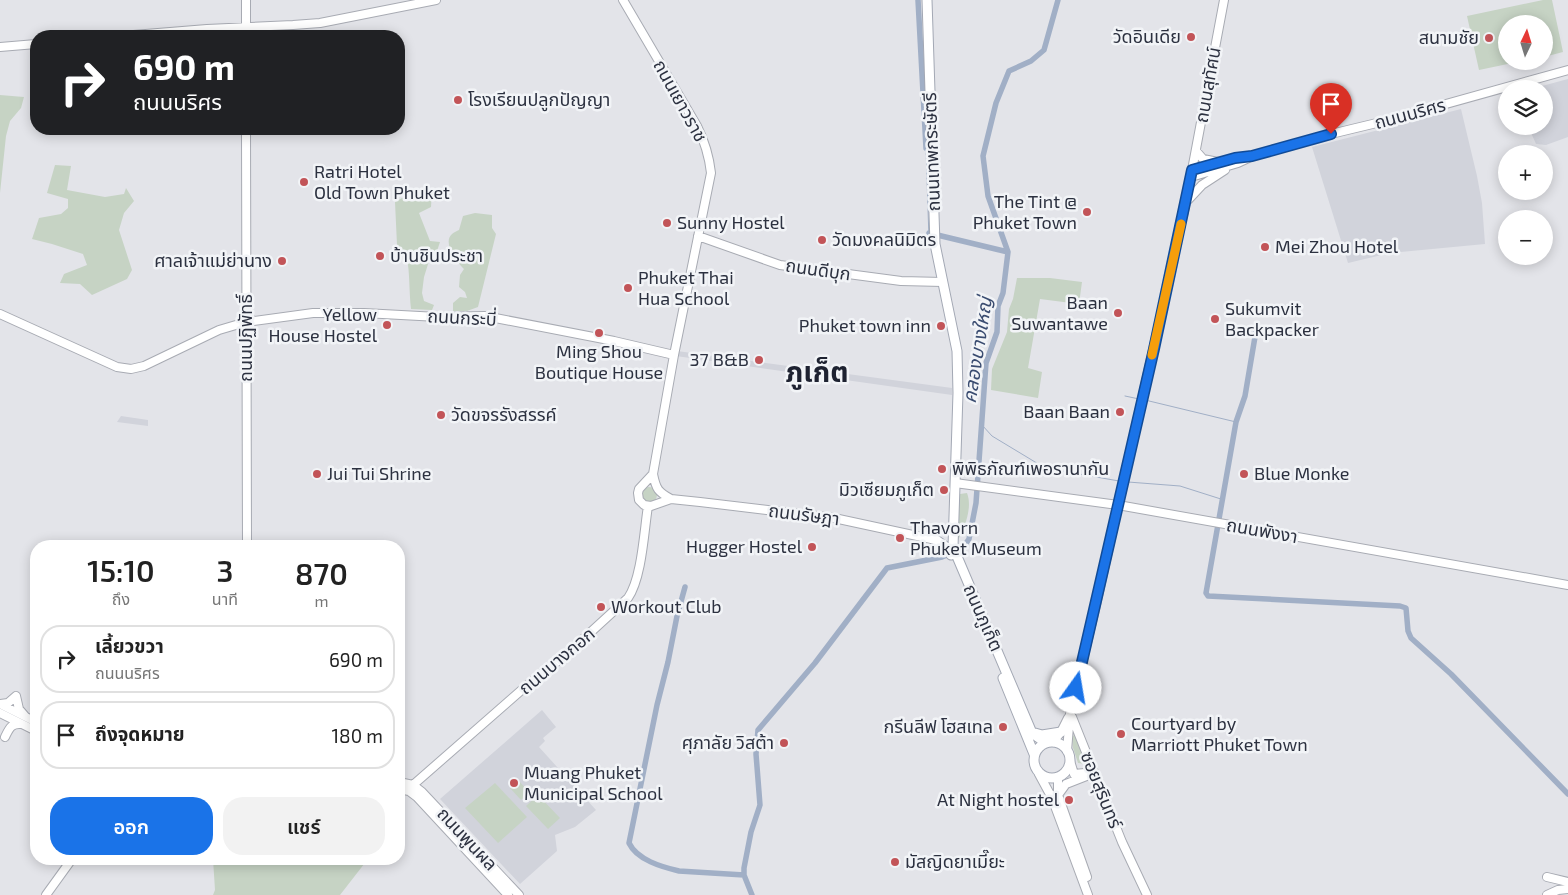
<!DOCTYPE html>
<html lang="th">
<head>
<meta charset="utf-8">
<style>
	body { margin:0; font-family:"Exo 2","Noto Sans Thai",sans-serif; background:#f2f2f2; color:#222; height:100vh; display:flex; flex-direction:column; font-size:19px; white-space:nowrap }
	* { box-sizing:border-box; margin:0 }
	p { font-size:16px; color:#767676 }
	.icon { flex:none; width:28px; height:28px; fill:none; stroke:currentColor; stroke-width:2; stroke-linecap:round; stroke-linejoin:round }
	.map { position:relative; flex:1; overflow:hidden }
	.drawer { position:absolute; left:30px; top:540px; width:375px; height:325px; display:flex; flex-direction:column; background:#fff; border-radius:20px; box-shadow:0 2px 12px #0003 }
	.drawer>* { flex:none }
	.top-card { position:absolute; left:30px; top:30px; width:375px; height:105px; border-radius:20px; box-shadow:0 2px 12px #0003; background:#202124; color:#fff; overflow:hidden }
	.needle { width:32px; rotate:4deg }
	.tools { position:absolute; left:1498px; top:15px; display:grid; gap:10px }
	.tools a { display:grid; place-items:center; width:55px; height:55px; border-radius:50%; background:#fff; box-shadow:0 2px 12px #0003; font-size:25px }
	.pin { position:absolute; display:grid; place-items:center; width:42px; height:42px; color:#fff; margin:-51px -21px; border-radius:50% 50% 50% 0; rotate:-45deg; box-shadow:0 0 5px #0007 }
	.pin .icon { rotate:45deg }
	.me { position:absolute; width:55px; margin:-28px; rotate:13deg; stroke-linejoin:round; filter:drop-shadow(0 0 4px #0008) }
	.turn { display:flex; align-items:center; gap:18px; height:105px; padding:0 20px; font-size:22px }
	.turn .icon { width:65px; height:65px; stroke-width:2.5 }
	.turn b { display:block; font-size:35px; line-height:42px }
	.eta { display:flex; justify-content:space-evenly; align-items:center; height:85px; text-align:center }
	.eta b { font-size:30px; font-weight:600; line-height:35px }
	.cta { display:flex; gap:10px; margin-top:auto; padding:10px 20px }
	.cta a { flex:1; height:58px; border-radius:20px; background:#1a73e8; color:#fff; font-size:20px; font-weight:600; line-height:58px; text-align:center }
	.cta a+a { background:#f2f2f2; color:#222 }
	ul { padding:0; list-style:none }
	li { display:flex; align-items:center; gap:15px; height:68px; margin:0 10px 8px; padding:0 10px; border:2px solid #e0e0e0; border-radius:20px }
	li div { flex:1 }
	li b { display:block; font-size:19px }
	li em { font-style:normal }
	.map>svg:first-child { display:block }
	.built { fill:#d1d3db }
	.green { fill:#c6d3c4 }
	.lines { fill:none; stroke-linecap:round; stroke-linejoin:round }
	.stream { stroke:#a1afc6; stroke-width:1 }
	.canal { stroke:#a1afc6; stroke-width:5.5 }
	.secondary-casing { stroke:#a8abb3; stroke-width:10 }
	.primary-casing { stroke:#a3a8b4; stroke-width:11 }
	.secondary { stroke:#fff; stroke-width:8 }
	.primary { stroke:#fff; stroke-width:9 }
	.route-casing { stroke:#114b97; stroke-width:12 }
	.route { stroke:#1a73e8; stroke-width:9 }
	.slow { stroke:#f59e0b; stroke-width:9 }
	.poi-dot { fill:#c25458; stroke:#f2f4f7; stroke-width:2 }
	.labels { text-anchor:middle; stroke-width:5; stroke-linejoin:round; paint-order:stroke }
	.poi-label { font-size:18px; fill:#2c3140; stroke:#f2f4f7; text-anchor:start }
	.street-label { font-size:18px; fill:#2c3140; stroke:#f2f4f7 }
	.water-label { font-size:19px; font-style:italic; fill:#3a4c70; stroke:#f2f4f7 }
	.town-label { font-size:28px; font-weight:bold; fill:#1e2231; stroke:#f2f4f7 }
</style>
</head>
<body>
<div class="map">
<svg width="1568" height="895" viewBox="0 0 1568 895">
	<rect width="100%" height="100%" fill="#e3e4e9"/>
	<!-- built -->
	<path class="built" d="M1568,79V137L1546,145L1536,144L1528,126H1544V89H1531Z
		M1461,109L1477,176L1482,203L1485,244L1390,253L1348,263L1312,147Z
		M677,351L952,388V395L676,356Z
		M121,416L148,420V426L117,422Z
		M542,710L556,727L543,738L545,741L539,747L596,810L575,827L555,835L557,851L520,884L440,799Z"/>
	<!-- green -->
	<path class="green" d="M1543,0H1552L1563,52L1544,57V24H1506V61H1522L1479,70L1467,16Z
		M0,95L24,97L21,108L10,121L6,136L0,193Z
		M55,165L71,166L67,190L105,197L124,194L126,188L134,201L124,213L119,230L132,270L127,279L92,295L80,284L60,283L64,274L87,265L83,254L52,244L32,239L39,218L61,214L68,208V199L47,193Z
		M432,190L431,207L419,213L430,241L440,242L436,254L429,261L424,277L422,293L424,301L434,305L432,310L411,309C409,291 410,275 407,258L400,255L397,245L395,202L411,193Z
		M475,213L492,215V228L496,234L478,307L467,311H453V303L460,297L467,298L465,292L459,287L460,275L464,269C457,262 442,243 452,234C454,232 457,231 459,230L463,216Z
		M1017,278H1050L1082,282L1079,304L1040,299L1028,368L1042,372L1038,398L991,390L992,369L1007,332L1009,309L1013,299Z
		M641 495a8 8 0 1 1 16 0a8 8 0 1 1-16 0Z
		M967,493C973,508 964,529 957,542V495L960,494Z
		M1075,735L1086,764L1078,763L1073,748L1072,736Z
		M519,781L530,793L521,800L510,788Z
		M495,783L527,817L498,843L465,808Z
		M538,795L560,818L548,829L526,806Z
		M213,859H368L340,895H213L215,890Z"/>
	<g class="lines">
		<!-- stream -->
		<path class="stream" d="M926,148L929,239
			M1125,396L1139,399
			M1145,400L1236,422
			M982,425L992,436L1045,468L1119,481
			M1128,482L1180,486L1224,500"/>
		<!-- canal -->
		<path class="canal" d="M918,0L926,148
			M929,233L1008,252
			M1257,325L1245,396L1236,422L1206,593L1208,596L1400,606L1406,608L1408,631L1411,638L1451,674L1568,794
			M685,587L677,616L668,662L657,705L629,843C637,860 662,867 679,871L744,875
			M752,895L744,875V868L751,832L760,805L756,754L758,730L815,663L887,568L942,557L962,549L969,539L976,503L986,363L997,332L998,306L1003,293L1008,252L988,196L983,156L996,103L1009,71L1031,61L1044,50L1058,0"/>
		<!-- secondary casing -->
		<g class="secondary-casing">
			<path id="secondary" d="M623,0L697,126C705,142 709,155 711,173L674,355L653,474C656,489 658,492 671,499
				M121,36L207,29L293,25L320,23L436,0
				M246,36V0
				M0,47L36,44
				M246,129L247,546
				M1196,151L1203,159L1218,162
				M1193,170L1238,158
				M1191,177L1238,163L1253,156L1331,134L1385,121L1568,70
				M1188,200L1202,185L1225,170
				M698,236L780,265L901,281L943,282
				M0,314L117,367L131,369L144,366L219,330L246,322L313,313H364L438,317L485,316L614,341L674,355
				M653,474L639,489L638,493L639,500L644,505L651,506L671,499L700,502L834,518L936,540
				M955,483L1118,505L1568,585
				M0,704L8,703L16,696L19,709L25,716
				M2,705L36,722
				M0,713L36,731
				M1072,717L1122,842L1147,895
				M5,737C9,729 11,723 21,724
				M1053,742L1061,732L1068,718
				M1067,751L1070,714L1096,605L1186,202L1224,0
				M1070,761L1074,774L1085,773
				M1039,774L1052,798L1088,895
				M1058,777V795L1087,877
				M399,782L413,785L422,792L519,895
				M399,789L409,791L417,797L508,895
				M409,791L413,785L525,687L569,652L628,598C642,578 644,531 648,506
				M1058,795L1066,784L1089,775L1093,771
				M1547,877L1568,882
				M46,895L72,859
				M1547,895L1558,890L1568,889"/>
		</g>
		<!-- primary casing -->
		<g class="primary-casing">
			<path id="primary" d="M927,0L935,244L957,351L958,393L953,547L1032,733L1046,743
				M936,540L949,549L951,555
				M1003,678L1034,754
				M1035,733L1042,735L1061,732
				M1034 760a18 18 0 1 1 36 0a18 18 0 1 1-36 0Z"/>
		</g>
		<!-- secondary -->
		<use href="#secondary" class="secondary"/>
		<!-- primary -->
		<use href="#primary" class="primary"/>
	</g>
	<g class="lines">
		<!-- route casing -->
		<g class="route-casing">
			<path id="route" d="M1076,688L1154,349L1192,170L1235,158L1252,156L1331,134"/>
		</g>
		<!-- route -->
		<use href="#route" class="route"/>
		<!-- slow -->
		<path class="slow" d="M1152,355L1181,224"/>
	</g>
	<!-- markers -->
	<g class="poi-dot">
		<circle cx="1191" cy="37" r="5"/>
		<circle cx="1489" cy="38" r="5"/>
		<circle cx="458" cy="100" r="5"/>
		<circle cx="304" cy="182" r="5"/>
		<circle cx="1087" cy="212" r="5"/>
		<circle cx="667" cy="223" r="5"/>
		<circle cx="822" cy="240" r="5"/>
		<circle cx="1265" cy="247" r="5"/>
		<circle cx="380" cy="256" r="5"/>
		<circle cx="282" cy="261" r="5"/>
		<circle cx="628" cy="288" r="5"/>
		<circle cx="1118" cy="313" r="5"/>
		<circle cx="1215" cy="319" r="5"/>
		<circle cx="387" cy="325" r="5"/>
		<circle cx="941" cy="326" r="5"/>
		<circle cx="599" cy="333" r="5"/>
		<circle cx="759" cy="360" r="5"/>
		<circle cx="1120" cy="412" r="5"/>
		<circle cx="441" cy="415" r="5"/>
		<circle cx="942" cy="469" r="5"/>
		<circle cx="317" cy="474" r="5"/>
		<circle cx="1244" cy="474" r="5"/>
		<circle cx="944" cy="490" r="5"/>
		<circle cx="900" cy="538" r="5"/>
		<circle cx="812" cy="547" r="5"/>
		<circle cx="601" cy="607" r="5"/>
		<circle cx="1003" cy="727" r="5"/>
		<circle cx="1121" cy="734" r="5"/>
		<circle cx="784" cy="743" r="5"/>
		<circle cx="514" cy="783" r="5"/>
		<circle cx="1069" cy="800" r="5"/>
		<circle cx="895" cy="862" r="5"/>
	</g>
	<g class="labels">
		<!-- poi labels -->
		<g class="poi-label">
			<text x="1181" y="43" text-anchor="end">วัดอินเดีย</text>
			<text x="1479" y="44" text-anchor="end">สนามชัย</text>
			<text x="468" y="106">โรงเรียนปลูกปัญญา</text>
			<text x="314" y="178">Ratri Hotel<tspan x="314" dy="21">Old Town Phuket</tspan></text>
			<text x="1077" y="208" text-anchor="end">The Tint @<tspan x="1077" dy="21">Phuket Town</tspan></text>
			<text x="677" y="229">Sunny Hostel</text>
			<text x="832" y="246">วัดมงคลนิมิตร</text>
			<text x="1275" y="253">Mei Zhou Hotel</text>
			<text x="390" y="262">บ้านชินประชา</text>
			<text x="272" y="267" text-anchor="end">ศาลเจ้าแม่ย่านาง</text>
			<text x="638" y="284">Phuket Thai<tspan x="638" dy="21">Hua School</tspan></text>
			<text x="1108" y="309" text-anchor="end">Baan<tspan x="1108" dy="21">Suwantawe</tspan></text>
			<text x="1225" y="315">Sukumvit<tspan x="1225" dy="21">Backpacker</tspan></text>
			<text x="377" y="321" text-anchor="end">Yellow<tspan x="377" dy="21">House Hostel</tspan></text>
			<text x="931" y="332" text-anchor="end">Phuket town inn</text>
			<text x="599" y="358" text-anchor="middle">Ming Shou<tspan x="599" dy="21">Boutique House</tspan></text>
			<text x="749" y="366" text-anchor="end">37 B&amp;B</text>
			<text x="1110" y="418" text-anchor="end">Baan Baan</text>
			<text x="451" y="421">วัดขจรรังสรรค์</text>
			<text x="952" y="475">พิพิธภัณฑ์เพอรานากัน</text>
			<text x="327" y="480">Jui Tui Shrine</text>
			<text x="1254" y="480">Blue Monke</text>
			<text x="934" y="496" text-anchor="end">มิวเซียมภูเก็ต</text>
			<text x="910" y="534">Thavorn<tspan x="910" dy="21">Phuket Museum</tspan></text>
			<text x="802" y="553" text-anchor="end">Hugger Hostel</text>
			<text x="611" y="613">Workout Club</text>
			<text x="1131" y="730">Courtyard by<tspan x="1131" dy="21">Marriott Phuket Town</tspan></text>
			<text x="993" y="733" text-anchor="end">กรีนลีฟ โฮสเทล</text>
			<text x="774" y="749" text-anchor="end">ศุภาลัย วิสต้า</text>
			<text x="524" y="779">Muang Phuket<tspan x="524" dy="21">Municipal School</tspan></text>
			<text x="1059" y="806" text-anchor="end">At Night hostel</text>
			<text x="905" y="868">มัสญิดยาเมี๊ยะ</text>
		</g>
		<!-- street labels -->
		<g class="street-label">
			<text transform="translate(1208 85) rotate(-80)" y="6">ถนนสุทัศน์</text>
			<text transform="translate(680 101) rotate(61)" y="6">ถนนเยาวราช</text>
			<text transform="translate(1410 114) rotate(-15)" y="6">ถนนนริศร</text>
			<text transform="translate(932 152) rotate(-92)" y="6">ถนนเทพกระษัตรี</text>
			<text transform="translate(818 270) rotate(8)" y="6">ถนนดีบุก</text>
			<text transform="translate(462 318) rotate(3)" y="6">ถนนกระบี่</text>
			<text transform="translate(246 338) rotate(-90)" y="6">ถนนปฏิพัทธิ์</text>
			<text transform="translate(804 515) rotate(7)" y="6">ถนนรัษฎา</text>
			<text transform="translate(1262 531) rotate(10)" y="6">ถนนพังงา</text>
			<text transform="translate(983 618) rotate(66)" y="6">ถนนภูเก็ต</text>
			<text transform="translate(557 661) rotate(-40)" y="6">ถนนบางกอก</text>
			<text transform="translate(1101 790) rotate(68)" y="6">ซอยสุรินทร์</text>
			<text transform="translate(467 839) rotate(47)" y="6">ถนนพูนผล</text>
		</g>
		<!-- water labels -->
		<g class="water-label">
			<text transform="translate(977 350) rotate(-81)" y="7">คลองบางใหญ่</text>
		</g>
		<!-- town labels -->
		<g class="town-label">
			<text x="817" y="382">ภูเก็ต</text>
		</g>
	</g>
</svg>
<div class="tools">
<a><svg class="needle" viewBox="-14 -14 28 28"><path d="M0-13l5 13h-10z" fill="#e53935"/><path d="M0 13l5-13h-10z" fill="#767676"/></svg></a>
<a><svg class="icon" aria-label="layers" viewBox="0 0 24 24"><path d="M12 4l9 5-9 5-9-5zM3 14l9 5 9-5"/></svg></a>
<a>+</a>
<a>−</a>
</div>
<div class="pin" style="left:1331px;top:134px;background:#d93025"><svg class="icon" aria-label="arrive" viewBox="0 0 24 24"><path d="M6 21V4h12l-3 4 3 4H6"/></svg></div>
<svg class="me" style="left:1076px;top:688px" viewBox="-20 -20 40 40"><circle r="19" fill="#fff"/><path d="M0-13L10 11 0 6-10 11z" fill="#1a73e8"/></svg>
<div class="top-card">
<div class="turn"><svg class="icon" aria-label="right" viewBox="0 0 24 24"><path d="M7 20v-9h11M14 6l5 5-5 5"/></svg><div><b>690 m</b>ถนนนริศร</div></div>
</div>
<section class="drawer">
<div class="eta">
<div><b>15:10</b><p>ถึง</p></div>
<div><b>3</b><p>นาที</p></div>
<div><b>870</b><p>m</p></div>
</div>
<ul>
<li><svg class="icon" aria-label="right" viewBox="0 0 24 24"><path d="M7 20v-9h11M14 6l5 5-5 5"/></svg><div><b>เลี้ยวขวา</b><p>ถนนนริศร</p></div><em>690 m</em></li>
<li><svg class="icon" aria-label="arrive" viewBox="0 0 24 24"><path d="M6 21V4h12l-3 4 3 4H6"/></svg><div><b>ถึงจุดหมาย</b></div><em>180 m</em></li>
</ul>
<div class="cta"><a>ออก</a><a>แชร์</a></div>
</section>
</div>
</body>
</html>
